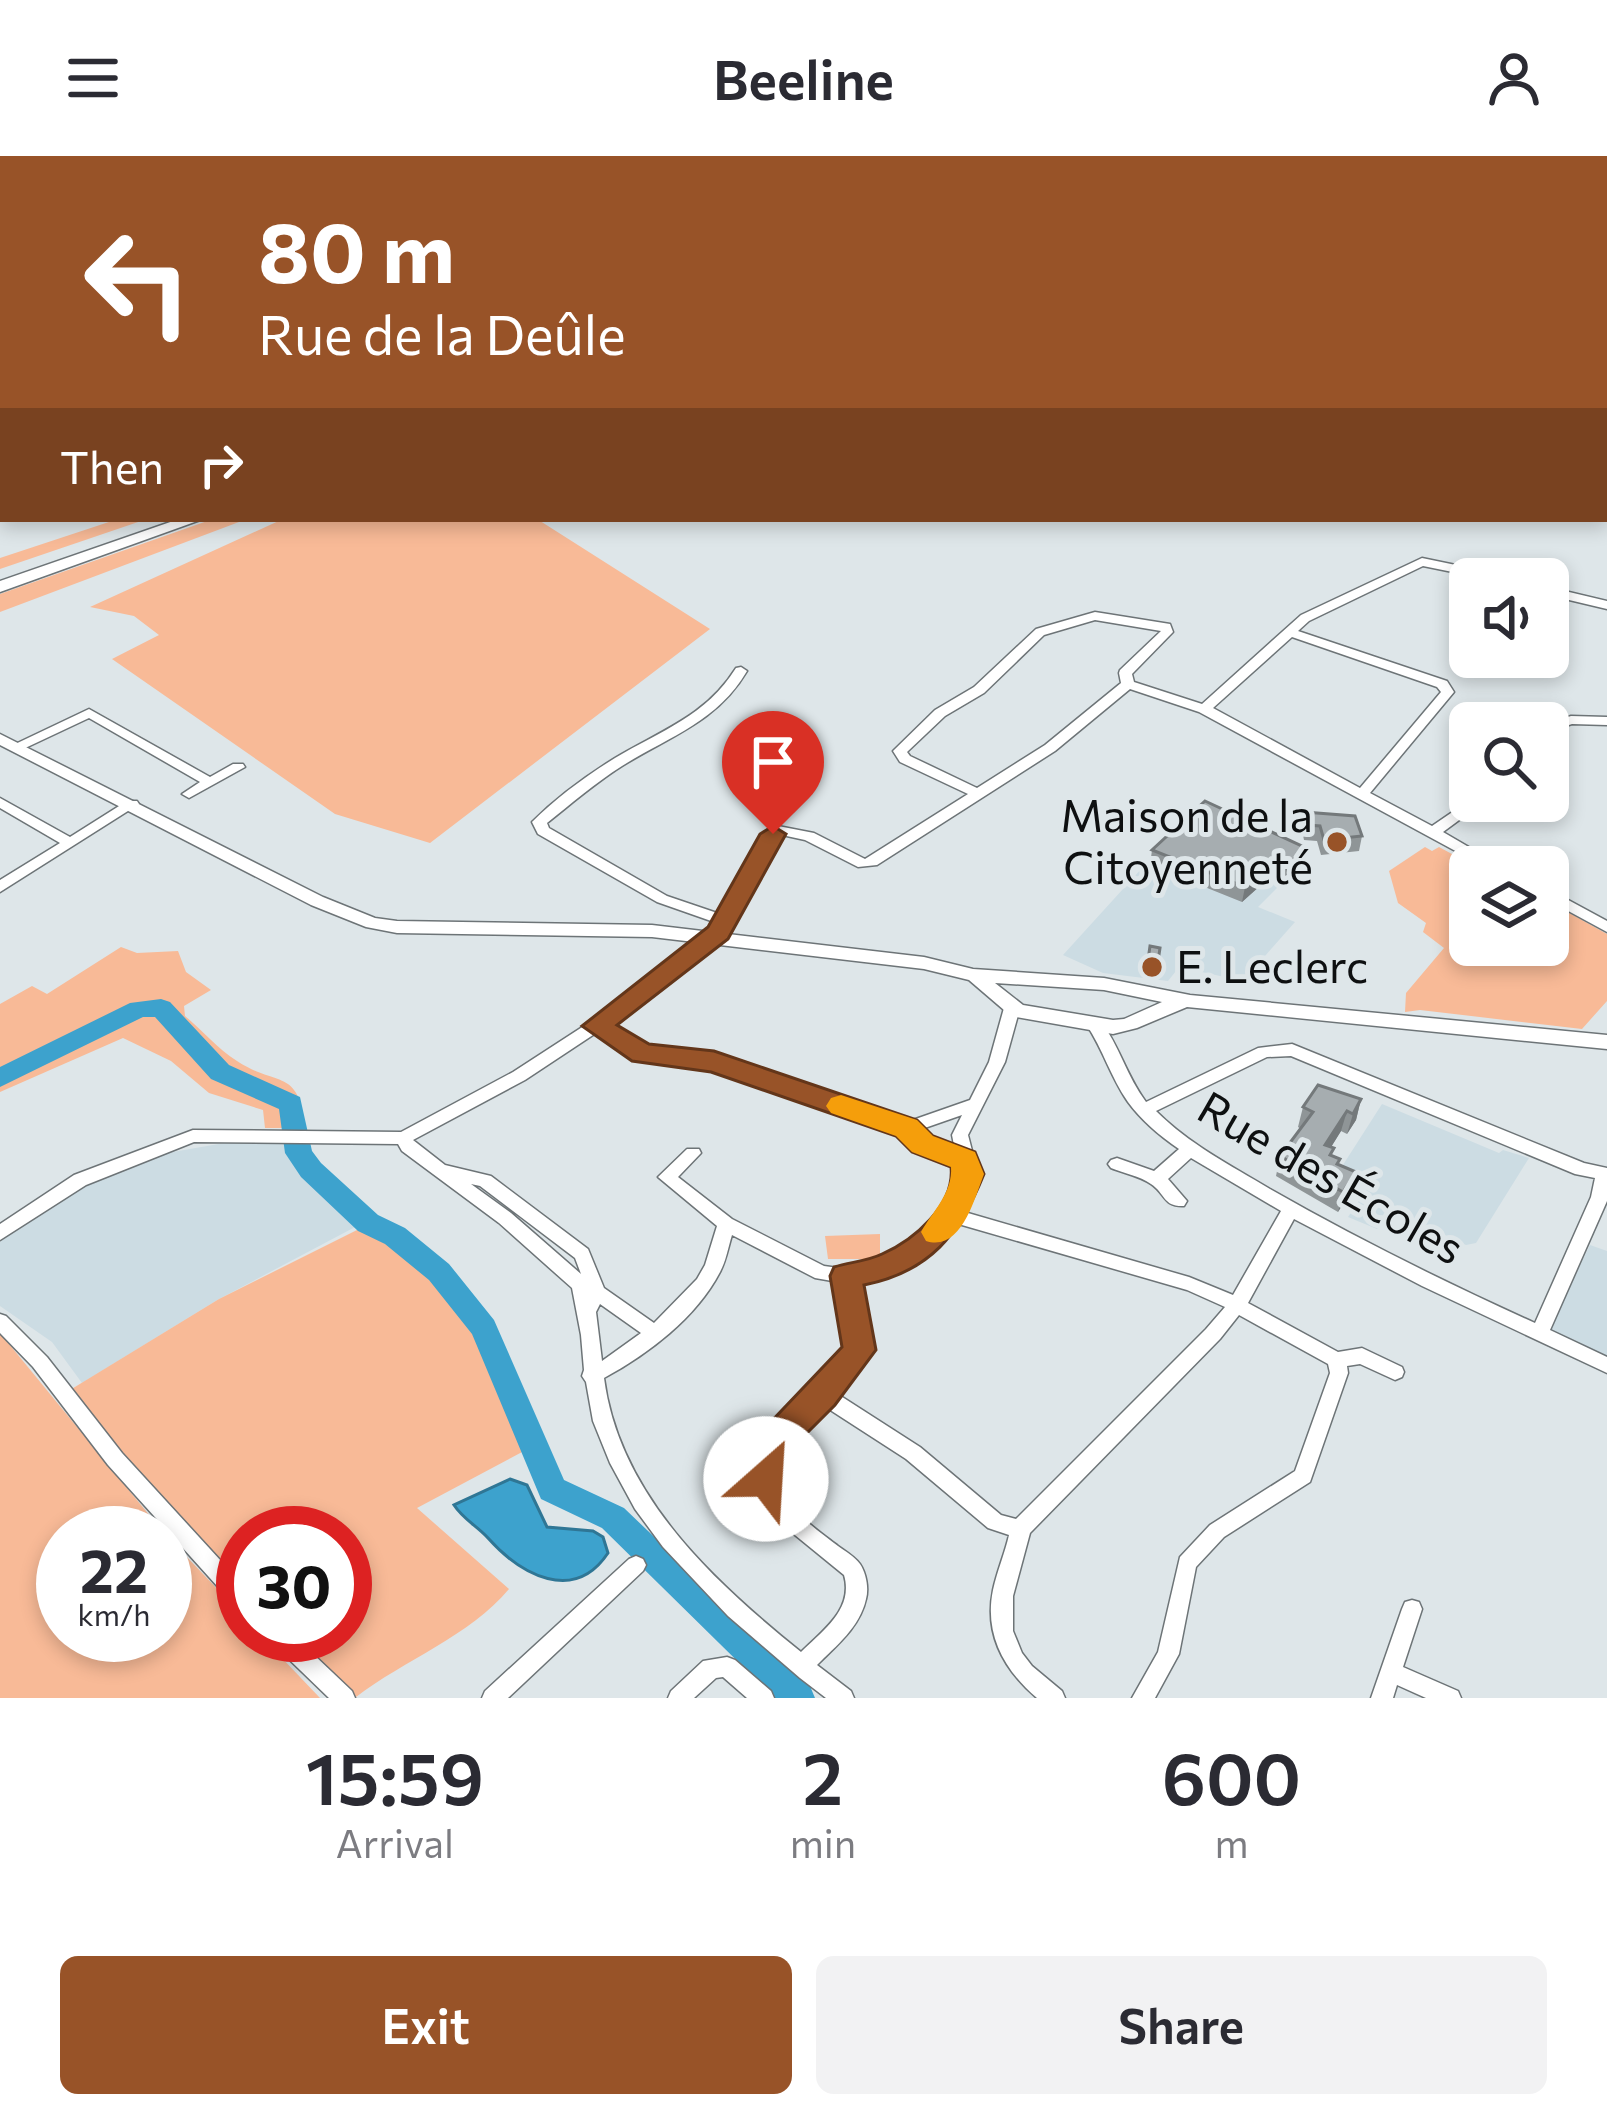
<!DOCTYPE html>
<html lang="en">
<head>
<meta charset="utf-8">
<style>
	body { margin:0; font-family:Commissioner,sans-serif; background:#f2f2f3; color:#2b2b33; height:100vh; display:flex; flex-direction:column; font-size:45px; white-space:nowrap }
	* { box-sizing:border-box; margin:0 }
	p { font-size:39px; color:#7c7c81 }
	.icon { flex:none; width:66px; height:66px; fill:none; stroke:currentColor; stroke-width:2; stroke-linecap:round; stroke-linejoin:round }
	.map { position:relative; height:1542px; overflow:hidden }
	.details { display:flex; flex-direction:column; background:#fff; flex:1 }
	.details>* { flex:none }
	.banner { position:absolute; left:0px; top:0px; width:1608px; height:366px; box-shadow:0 6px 18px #0003; background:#985328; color:#fff; overflow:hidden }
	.controls { position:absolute; left:1449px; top:402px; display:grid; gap:24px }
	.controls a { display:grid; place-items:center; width:120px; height:120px; border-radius:18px; background:#fff; box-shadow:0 6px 18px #0003; font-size:60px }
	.speed { position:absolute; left:36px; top:1350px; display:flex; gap:24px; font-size:60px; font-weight:700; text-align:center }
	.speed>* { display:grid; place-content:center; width:156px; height:156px; border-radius:50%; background:#fff; box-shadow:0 6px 18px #0003; line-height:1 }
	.speed small { font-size:30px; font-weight:400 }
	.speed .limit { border:18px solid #d22; background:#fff; color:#111 }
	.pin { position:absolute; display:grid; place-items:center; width:102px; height:102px; color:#fff; margin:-123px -51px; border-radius:50% 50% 50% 0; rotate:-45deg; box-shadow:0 0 12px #0007 }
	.pin .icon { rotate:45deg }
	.me { position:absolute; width:132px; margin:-66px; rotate:26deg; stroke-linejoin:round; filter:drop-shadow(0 0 9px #0008) }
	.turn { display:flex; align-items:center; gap:42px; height:252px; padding:0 60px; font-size:54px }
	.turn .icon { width:156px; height:156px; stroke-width:2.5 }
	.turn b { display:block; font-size:84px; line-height:102px }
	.then { display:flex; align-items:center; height:114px; padding:0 60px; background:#0003; gap:24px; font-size:45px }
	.eta { display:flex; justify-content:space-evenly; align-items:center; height:204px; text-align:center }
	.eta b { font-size:72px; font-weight:600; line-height:84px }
	.button { display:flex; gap:24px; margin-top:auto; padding:24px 60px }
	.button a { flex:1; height:138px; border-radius:18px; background:#985328; color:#fff; font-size:48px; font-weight:600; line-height:138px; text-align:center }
	.button a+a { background:#f2f2f3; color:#2b2b33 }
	header { display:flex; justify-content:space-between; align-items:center; height:156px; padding:0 60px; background:#fff; font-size:54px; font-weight:600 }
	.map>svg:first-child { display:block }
	.built { fill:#ccdce3 }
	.green { fill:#f8ba97 }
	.water { fill:#3da2cd; stroke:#2f7695; stroke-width:3 }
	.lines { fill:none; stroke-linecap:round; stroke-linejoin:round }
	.river { fill:#3da2cd; fill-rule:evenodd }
	.minor-casing { stroke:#6d7477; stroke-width:3 }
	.major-casing { stroke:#6d7477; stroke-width:3 }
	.highway-casing { stroke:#6d7477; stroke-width:3 }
	.minor { fill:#fff; fill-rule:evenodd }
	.major { fill:#fff; fill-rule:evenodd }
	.highway { fill:#fff; fill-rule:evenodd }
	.wall { fill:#8f9597 }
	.shaded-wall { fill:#74797b }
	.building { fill:#a6adb0; stroke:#74797b; stroke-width:3 }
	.route { fill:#985328; stroke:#63361a; stroke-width:3 }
	.slow { fill:#f59e0b }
	.poi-dot { fill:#985328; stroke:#dee6e9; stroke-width:4.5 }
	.labels { text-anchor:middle; stroke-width:10; stroke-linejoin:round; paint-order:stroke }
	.poi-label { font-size:45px; fill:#0e1011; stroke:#dee6e9; text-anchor:end }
	.street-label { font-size:45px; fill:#0e1011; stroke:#dee6e9 }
</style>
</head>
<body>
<header><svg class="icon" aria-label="menu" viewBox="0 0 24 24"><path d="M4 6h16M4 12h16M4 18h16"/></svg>Beeline<svg class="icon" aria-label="person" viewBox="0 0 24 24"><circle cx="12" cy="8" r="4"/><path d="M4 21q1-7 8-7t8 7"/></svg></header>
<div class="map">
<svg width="1607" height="1542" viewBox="0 0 1607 1542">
	<rect width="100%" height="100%" fill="#dee6e9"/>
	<!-- built -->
	<path class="built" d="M1193,656L1303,706L1258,751L1295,766L1243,825L1188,813L1176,815L1168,825L1103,817L1063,799Z
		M1382,948L1499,997L1503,994L1529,1002L1476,1087L1466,1089L1390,1053L1377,1073L1348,1061L1371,1026L1341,1012Z
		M236,985H285L303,1017L357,1070L219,1143L82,1227L52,1186L0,1150V1086L9,1078L100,1021L161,998Z
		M1590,1089L1607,1095V1200L1548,1173Z"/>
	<!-- green -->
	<path class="green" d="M118,363H147L0,413V402Z
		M213,363H247L0,456V438Z
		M283,363H537L710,473L430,687L335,658L112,503L159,479L134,460L90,451Z
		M1425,691L1432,695L1439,691L1476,711H1470V789H1548V745L1607,778V845L1582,873L1420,854L1405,856L1406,837L1444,792L1423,776L1426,767L1398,747L1389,715Z
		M121,791L137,797L178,795L186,816L211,834L184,850L185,860C202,874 218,893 237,905C278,932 299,911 305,972H265L263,954L209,937L171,905L123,882L0,936V848L32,830L47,838Z
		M367,1069L436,1118L465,1155L524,1295L417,1352L509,1433C470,1480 404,1504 356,1541L296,1479H345V1377H243V1432L157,1340L70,1234L219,1143Z
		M880,1078V1103H828L825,1080Z
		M0,1177L164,1377H63V1479H165V1378L243,1460V1479H260L320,1542H0Z"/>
	<!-- water -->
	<path class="water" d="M510,1323L527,1329L547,1371L593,1375L603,1381L608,1397C574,1448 521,1419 488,1382C477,1370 463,1363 454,1349Z"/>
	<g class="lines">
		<!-- river -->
		<path class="river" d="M161,843L170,846L229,909L300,941L312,995L321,1007L378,1059L405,1072L449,1108L494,1164L564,1324L624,1352L810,1530L815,1542H775L602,1372L541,1343L472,1178L429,1124L385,1088L358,1075L301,1021L285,997L279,953L211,923L155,861H143L0,931V911L130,847Z"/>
		<!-- minor casing -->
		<g class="minor-casing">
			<path id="minor" d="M2,0H11L3,3V6L0,5Z
				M65,0H73V3H65Z
				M142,0H154L150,3H138Z
				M1422,402L1504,419L1510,423H1487L1423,410L1309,465L1298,475L1447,525L1454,536L1370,637L1432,670L1470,644L1485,645L1443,676L1503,711H1485L1199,556L1130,533L1055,595L877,709L858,711L805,684L782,679L758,725L718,786L607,870L646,893L714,900L907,966L970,944L989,906L1004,852L1012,847L1018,848L1020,852L1005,906L968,979L978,1018L961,1055L1189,1121L1233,1139L1281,1055L1191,1002L1168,1023L1187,1045L1184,1050C1163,1051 1166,1038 1151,1028C1140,1020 1123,1017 1111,1012L1108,1008L1111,1004L1117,1002L1154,1015L1179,993C1160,980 1142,965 1128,946C1111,922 1103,893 1086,868L1088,864H1100C1119,889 1127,921 1146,946L1258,892L1292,888L1584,1007L1607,1012V1045L1550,1174L1607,1201V1217L1422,1130L1294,1063L1248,1147L1338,1196L1362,1192L1402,1211L1404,1216L1402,1221L1395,1224L1360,1208L1347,1210L1348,1217L1310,1326L1224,1381L1196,1411L1179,1498L1155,1542H1132L1158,1496L1180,1401L1210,1369L1295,1315L1330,1217L1328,1208L1239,1159L1220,1183L1030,1377L1013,1440V1475L1022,1497L1032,1510L1062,1535L1065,1542H1037C1004,1514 984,1478 993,1434C997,1415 1005,1397 1009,1379L988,1372L906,1303L824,1250C811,1261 794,1273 785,1288C757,1334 807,1366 838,1390C845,1395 855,1401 860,1408C866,1417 869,1432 866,1443C860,1471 836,1490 817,1509L851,1535L854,1542H826L800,1522L728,1460L663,1391L635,1353L610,1307L593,1265L586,1226L582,1220L584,1214L581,1179L572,1132L499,1067L402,995L398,988L194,986L86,1029L0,1084V1068L74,1019L193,974L401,976L513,916L590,866L707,779L714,766L657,746L538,678L532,666C556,642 586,620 615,602C662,574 706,560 736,512L741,511L747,515C717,566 670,580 622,610C595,627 571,648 547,667L549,672L667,740L720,758L744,724L773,671L778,670L814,677L865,703L968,638L900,606L893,595L935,554L974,531L1036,473L1095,456L1170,468L1173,476L1132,518L1134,526L1202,548L1301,459ZM1095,464L1161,475L1120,514L1119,517L1121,527L1045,589L977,632L910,600L907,596L945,560L984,537L1044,479ZM1292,481L1437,531L1441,536L1360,632L1213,552ZM596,877L636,902L713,912L901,976L917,992L958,1009L960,1018L944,1056L923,1082L898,1099L846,1113L824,1110L732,1063L678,1021L701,997L699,993H687L658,1021L717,1070L705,1109L697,1123L654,1167L604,1132L588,1093L491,1020L445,1009L413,984L525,924ZM1291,900L1575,1018L1595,1022L1591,1041L1535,1167C1444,1126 1356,1082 1270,1033C1230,1009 1189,988 1156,955L1267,901ZM962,959L952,979L955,994L929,984L919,974ZM471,1028L480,1030L575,1102L581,1118L511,1057ZM955,1067L1187,1134L1225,1151L1206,1173L1016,1363L1001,1359L920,1291L836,1237L868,1194L856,1124C906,1110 921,1110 955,1067ZM732,1079L815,1122L838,1126L849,1192L816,1233L774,1273L757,1307V1326L767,1350L779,1366L844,1419C854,1453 823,1474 801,1496C714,1426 619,1339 604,1222C648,1198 696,1162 720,1116C726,1105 728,1092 732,1079ZM600,1148L641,1177L602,1205L596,1156Z
				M1548,431L1607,445V453L1548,439Z
				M89,553L210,621L233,608H243L245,611L189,642L182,638L200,626L89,562L21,594L16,595L9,591Z
				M1571,560L1607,561V569L1572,568L1548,576V568Z
				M0,642L70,681L127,645H137L139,648L0,736V724L60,687L0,652Z
				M1548,733L1607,765V776L1548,744Z
				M0,1158L6,1160L47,1201L122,1297L243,1429V1453L236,1451L108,1309L33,1211L0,1177Z
				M636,1400L643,1403L646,1409L643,1415L508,1542H482L485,1535L629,1403Z
				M1412,1444L1419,1446L1422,1453L1403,1511L1458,1535L1461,1542H1426L1397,1529L1393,1542H1371L1402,1453L1405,1446Z
				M267,1479H293L352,1535L355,1542H329L271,1486Z
				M727,1501L735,1504L771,1535L774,1542H747L723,1521L716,1522L694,1542H668L671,1535L703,1505Z"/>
		</g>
		<!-- major casing -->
		<g class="major-casing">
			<path id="major" d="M351,0H365L361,3H347Z
				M0,52H3V58H0Z
				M0,578L323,741L375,762L397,765L652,769L924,801L973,813L1104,822L1190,839L1607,879V893L1187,851L1137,872L1113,878L1011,860L969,824L924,813L652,781L397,777L366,771L311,749L0,589ZM995,827L1104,834L1162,846L1124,863L1113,864L1023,849Z"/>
		</g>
		<!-- highway casing -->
		<g class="highway-casing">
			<path id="highway" d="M1105,0H1124L1103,3Z
				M179,363H203L0,436V425Z"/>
		</g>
		<!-- minor -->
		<use href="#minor" class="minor"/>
		<!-- major -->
		<use href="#major" class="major"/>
		<!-- highway -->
		<use href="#highway" class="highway"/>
	</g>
	<!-- wall -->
	<path class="wall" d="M1304,656L1362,680L1359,695L1321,699L1317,685L1304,684L1301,670Z
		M1306,692L1303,706L1282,725L1271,720L1242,746L1150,709L1152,694Z
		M1150,790L1160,792L1156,822L1146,821Z
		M1361,943L1356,964L1347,978L1341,975L1331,991L1332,1000L1339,1009L1350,1036L1338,1056L1276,1020L1280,1000L1301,973L1298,971L1303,951Z"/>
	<!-- shaded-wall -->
	<path class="shaded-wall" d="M1306,692L1303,706L1282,725L1285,711Z
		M1274,705L1271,720L1242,746L1245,731Z
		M1361,943L1356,964L1347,978L1353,958Z
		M1347,955L1341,975L1320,1009L1325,989Z
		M1356,1016L1350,1036L1338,1056L1343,1036Z"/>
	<!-- building -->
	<path class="building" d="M1205,645L1306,692L1285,711L1274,705L1245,731L1152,694Z
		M1304,656L1355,660L1362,680L1324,684L1320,670L1307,669Z
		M1150,790L1160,792L1157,812L1147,811Z
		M1318,929L1361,943L1353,958L1347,955L1325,989L1334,992L1330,999L1340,1003L1337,1008L1356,1016L1343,1036L1280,1000L1313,956L1303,951Z"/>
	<!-- route -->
	<path class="route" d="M773,670L786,678L728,783L617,869L649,888L714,895L917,964L933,980L975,996L984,1018C960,1078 930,1116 864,1129L876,1194L835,1249L792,1292L778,1334L766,1338L753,1334L748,1323L764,1273L842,1191L830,1120L834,1111C850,1106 868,1105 882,1098C914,1084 955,1049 951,1011L912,996L896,980L711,916L632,905L582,870L708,771L760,678Z"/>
	<!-- slow -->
	<path class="slow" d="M841,939L917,964L933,980L975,996L984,1018C974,1044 961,1096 926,1085L921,1076C933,1055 953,1036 951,1011L912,996L896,980L831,957L826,950L831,942Z"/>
	<!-- markers -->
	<g class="poi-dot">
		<circle cx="1337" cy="686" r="12"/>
		<circle cx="1152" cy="811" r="12"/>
	</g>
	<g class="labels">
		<!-- poi labels -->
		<g class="poi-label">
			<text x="1313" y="676">Maison de la<tspan x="1313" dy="52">Citoyenneté</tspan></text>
			<text x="1176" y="827" text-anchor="start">E. Leclerc</text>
		</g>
		<!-- street labels -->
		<g class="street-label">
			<text transform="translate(1331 1022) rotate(30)" y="16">Rue des Écoles</text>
		</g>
	</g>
</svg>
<div class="controls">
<a><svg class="icon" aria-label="sound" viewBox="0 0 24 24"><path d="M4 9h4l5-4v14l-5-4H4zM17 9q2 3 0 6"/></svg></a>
<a><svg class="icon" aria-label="search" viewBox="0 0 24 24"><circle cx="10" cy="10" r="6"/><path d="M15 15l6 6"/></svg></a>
<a><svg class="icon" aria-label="layers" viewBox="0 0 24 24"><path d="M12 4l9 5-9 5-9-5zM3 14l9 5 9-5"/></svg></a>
</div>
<div class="speed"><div>22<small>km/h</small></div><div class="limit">30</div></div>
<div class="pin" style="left:773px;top:678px;background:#d93025"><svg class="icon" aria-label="arrive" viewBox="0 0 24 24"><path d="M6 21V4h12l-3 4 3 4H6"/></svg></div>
<svg class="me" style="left:766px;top:1323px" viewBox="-20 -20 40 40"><circle r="19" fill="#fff"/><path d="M0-13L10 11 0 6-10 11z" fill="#985328"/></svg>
<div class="banner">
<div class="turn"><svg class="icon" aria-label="left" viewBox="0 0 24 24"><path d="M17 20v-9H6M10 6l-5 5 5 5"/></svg><div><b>80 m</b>Rue de la Deûle</div></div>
<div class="then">Then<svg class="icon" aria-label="right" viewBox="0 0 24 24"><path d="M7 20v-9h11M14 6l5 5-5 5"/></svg></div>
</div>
</div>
<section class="details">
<div class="eta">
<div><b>15:59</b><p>Arrival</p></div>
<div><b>2</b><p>min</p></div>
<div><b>600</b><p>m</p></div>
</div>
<div class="button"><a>Exit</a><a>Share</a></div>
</section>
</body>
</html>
